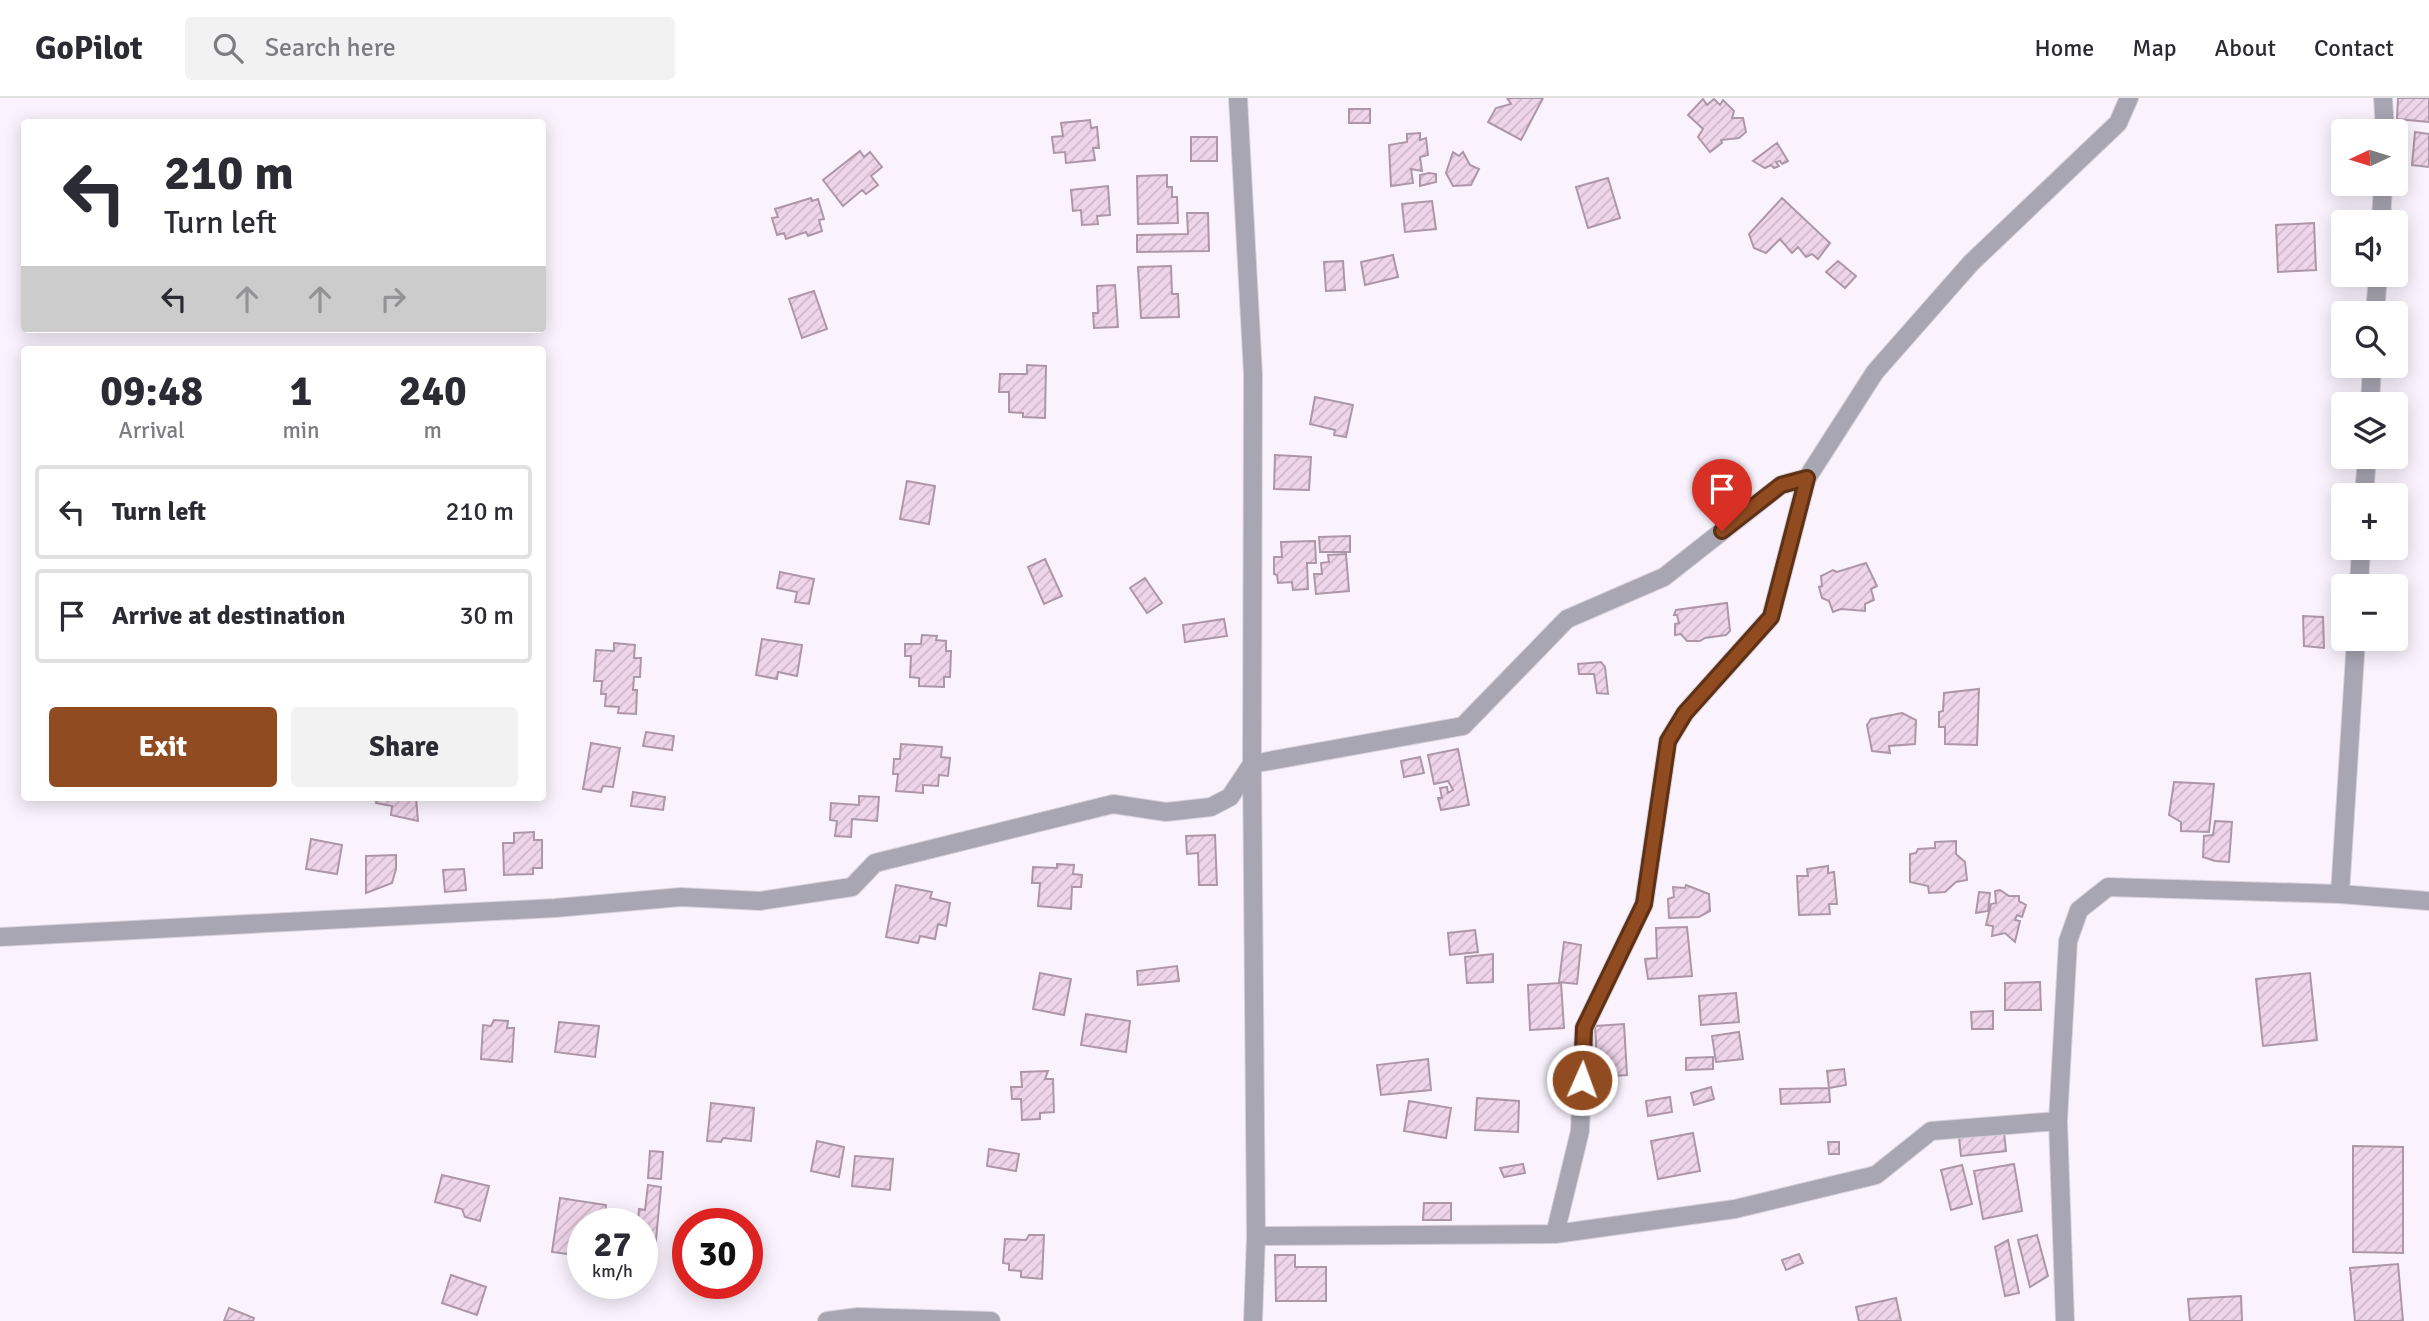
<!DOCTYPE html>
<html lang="en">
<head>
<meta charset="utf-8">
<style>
	body { margin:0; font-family:Signika,sans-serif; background:#f2f2f3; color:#2b2b33; height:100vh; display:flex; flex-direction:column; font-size:26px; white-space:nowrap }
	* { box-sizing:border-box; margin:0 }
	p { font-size:23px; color:#7c7c81 }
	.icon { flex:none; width:38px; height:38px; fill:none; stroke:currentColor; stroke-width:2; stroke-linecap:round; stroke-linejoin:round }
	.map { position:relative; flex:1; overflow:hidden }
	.sheet { position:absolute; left:21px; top:248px; width:525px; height:455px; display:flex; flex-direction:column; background:#fff; border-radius:7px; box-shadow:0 4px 18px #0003 }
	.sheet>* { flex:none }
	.hud { position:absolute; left:21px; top:21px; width:525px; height:214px; border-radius:7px; box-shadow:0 4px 18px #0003; background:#fff; color:#2b2b33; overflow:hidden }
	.needle { width:46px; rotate:266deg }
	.fabs { position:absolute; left:2331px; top:21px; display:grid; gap:14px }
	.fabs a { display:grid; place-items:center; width:77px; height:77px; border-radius:7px; background:#fff; box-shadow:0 4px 18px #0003; font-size:35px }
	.speed { position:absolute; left:567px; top:1110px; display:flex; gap:14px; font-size:35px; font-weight:700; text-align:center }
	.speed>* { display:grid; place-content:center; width:91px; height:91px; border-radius:50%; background:#fff; box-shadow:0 4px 18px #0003; line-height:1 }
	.speed small { font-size:18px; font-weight:400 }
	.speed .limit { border:10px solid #d22; background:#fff; color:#111 }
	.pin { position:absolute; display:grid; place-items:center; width:60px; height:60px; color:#fff; margin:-72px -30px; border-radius:50% 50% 50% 0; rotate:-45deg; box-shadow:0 0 7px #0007 }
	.pin .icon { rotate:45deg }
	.me { position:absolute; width:77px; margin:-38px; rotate:2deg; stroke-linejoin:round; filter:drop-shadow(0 0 5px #0008) }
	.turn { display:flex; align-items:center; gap:24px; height:147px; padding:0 28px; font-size:32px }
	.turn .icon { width:91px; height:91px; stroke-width:2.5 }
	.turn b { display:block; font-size:49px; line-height:60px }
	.lanes { display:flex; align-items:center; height:66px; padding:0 28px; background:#0003; justify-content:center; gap:35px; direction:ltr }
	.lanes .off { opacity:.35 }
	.eta { display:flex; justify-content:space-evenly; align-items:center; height:119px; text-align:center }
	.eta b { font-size:42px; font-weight:800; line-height:49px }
	.action { display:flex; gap:14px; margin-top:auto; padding:14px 28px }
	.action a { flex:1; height:80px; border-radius:7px; background:#904b20; color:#fff; font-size:28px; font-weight:800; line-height:80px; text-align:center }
	.action a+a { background:#f2f2f3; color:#2b2b33 }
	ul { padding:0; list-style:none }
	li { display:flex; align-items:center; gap:21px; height:94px; margin:0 14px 10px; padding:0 14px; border:4px solid #e1e1e2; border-radius:7px }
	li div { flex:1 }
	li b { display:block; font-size:26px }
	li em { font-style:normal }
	header { display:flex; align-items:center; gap:42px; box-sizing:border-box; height:98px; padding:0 35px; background:#fff; border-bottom:2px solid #e1e1e2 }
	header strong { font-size:33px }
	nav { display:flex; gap:38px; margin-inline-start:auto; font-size:24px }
	.search { width:490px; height:63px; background:#f2f2f3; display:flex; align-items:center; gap:18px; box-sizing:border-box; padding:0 24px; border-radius:7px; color:#7c7c81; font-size:26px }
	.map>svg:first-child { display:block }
	.building { fill:url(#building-hatch); stroke:#ae96a9; stroke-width:2 }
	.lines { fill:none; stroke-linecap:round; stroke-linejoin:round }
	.minor-casing { stroke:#d8d1db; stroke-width:20 }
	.minor { stroke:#a8a6b2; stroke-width:18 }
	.route-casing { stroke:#5e3115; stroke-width:18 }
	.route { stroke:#904b20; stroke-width:12 }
</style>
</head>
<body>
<header>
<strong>GoPilot</strong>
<div class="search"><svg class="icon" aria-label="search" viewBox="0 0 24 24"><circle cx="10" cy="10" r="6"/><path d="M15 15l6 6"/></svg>Search here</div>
<nav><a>Home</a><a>Map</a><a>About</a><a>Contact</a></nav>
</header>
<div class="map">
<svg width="2429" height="1223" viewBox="0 0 2429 1223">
	<defs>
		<pattern id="building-hatch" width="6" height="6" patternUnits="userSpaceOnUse" patternTransform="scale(1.75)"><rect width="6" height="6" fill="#efd5ea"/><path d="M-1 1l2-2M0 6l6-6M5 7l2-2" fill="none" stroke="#ceb7ca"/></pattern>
	</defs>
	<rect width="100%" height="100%" fill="#faf3fe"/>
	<!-- building -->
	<path class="building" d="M1507,0H1543L1521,42L1488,24L1496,10L1511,6Z
		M2398,0H2429V24L2397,21Z
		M1703,1L1707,7L1714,1L1720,7L1723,2L1734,13L1732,20H1743L1746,34L1739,40L1721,42L1722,45L1710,54L1698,39L1703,31L1688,17Z
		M1349,11H1370V25H1349Z
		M1090,22L1091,30L1097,29L1099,50H1093L1095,62L1066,65L1065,54L1054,55L1052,39L1063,38L1061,25Z
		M2415,34L2429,36V69L2412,67Z
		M1420,35V42L1426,40L1428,57L1420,59L1422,73L1411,71L1413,85L1391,88L1389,47L1407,44V36Z
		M1191,39H1217V63H1191Z
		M1777,45L1788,63L1782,66L1780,63L1776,64L1779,68L1774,70L1771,67L1765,70L1753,63Z
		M860,53L864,59L870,54L882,69L871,78L878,87L866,96L862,92L843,108L823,82Z
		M1453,54L1459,58L1463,54L1470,67L1479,71L1471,87L1453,88L1446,75Z
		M1429,75L1436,76V84L1420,88V77Z
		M1167,77V89H1172V99H1177L1178,125L1138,126L1137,78Z
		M1608,80L1620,120L1588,130L1576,89Z
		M1108,88L1110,117L1097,118L1098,126L1082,127L1081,112L1073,113L1071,92Z
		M811,100L812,103L818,101L824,121L819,122L822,133L808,138L806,134L786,141L784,135L777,137L772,120L778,119L775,111Z
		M1782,100L1830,145L1818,161L1812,156L1806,159L1798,149L1792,155L1780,141L1766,155L1754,150L1749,136Z
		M1432,103L1436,131L1405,134L1402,106Z
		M1187,115H1208L1209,153L1137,154V137L1188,136Z
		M2314,125L2316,172L2278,174L2276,127Z
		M1393,157L1398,179L1365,187L1361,164Z
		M1343,163L1345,192L1326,193L1324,164Z
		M1838,163L1856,178L1845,190L1826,174Z
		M1171,168L1172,196H1178L1179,219L1141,220L1138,169Z
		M1115,187L1118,229L1094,230L1093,215H1098L1097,188Z
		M814,193L827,231L802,240L789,201Z
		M1027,267L1046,268L1045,320L1023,319V315L1009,314V294H999L1000,276H1027Z
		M1315,299L1353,307L1346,339L1334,337L1335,332L1310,326Z
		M1275,357L1311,359L1309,392L1274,391Z
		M907,383L935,388L929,426L900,421Z
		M1350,438V454H1320L1319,439Z
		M1315,443L1316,465H1307L1308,491L1293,492L1292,484L1278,485L1277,477L1274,476V459H1282L1281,444Z
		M1346,456L1349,493L1316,496L1314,476H1322L1321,465L1329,464L1328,457Z
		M1045,461L1062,498L1044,506L1028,469Z
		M1866,465L1877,488L1871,491L1874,502L1865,506V513L1841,511L1833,514L1829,503L1822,500L1819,489L1822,488L1821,478L1833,472L1837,474Z
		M780,474L814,481L809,506L795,504L797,494L777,490Z
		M1145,480L1162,505L1147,515L1130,490Z
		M1727,505L1730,533L1726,537L1705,540L1700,543H1687L1681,536L1675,537V526L1679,525L1677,517H1674L1676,512Z
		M2303,518L2323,519L2324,550L2304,548Z
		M1224,521L1227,538L1185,544L1183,527Z
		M922,537L937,538L936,542L946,543V553H951L950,579H944V589L919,588V580L910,579L911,558H905V546H921Z
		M762,541L802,547L797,578L778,574L777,581L756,577Z
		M614,545L635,547L634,560H641L640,579H634L633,592H637L636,616L618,615L619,609L605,608L606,596H601L602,583H594L596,552L614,553Z
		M1601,564L1605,569L1608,596L1597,595L1594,576H1579L1578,566Z
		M1979,591L1977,647L1945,646V629H1939V614L1943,613L1944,595Z
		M1902,615L1916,622L1915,646L1889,648L1890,655L1872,653L1867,627L1871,621Z
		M646,634L674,638L672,652L643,648Z
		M591,645L620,650L613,689L603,688L601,694L583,691Z
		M901,646L942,649L941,659L950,660L948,678L939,677L938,688L923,687V695L896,693L898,676H893L894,661H900Z
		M1458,651L1469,707L1441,712L1438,700H1442L1440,690L1447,689L1448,695L1453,692L1448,683L1434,686L1428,657Z
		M1420,659L1424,675L1404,679L1401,663Z
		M2174,684L2214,686L2209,734L2181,733V724L2169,717Z
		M633,694L665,699L663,712L631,708Z
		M859,698L879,699L877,723L852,721L851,739L835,738L837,723L830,722L831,705L859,707Z
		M377,700H416L418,723L391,717L392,708L376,705Z
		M2215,723L2232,724L2229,764L2215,763L2203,759L2204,738L2213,737Z
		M534,734V742H542V770H533V776L504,777L503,745H514V735Z
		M1215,737L1217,787H1199L1198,755L1187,756L1186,738Z
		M311,741L342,747L337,776L306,771Z
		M1956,743V756L1965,764L1967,782L1956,784L1945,794L1929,795L1928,788L1910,784V756L1916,755L1918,751L1935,750V744Z
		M396,757V771L392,785L366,795V758Z
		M1057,766L1074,767L1073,776L1082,777L1081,789H1072L1071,811L1038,808L1040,785H1032L1033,769L1057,770Z
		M1828,768V775L1834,774L1837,806H1829L1830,816L1799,817L1797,778H1808L1807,771Z
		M464,771L466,792L445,794L443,772Z
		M896,787L932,794L930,800L950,805L946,828L938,826L935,841L920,838L918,845L886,839Z
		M1686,787L1709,796L1710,813L1699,819L1669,820L1668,801L1674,799L1673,789L1685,790Z
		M2000,792L2009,798H2019V803L2026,807L2022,819L2017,817L2015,822L2020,823L2015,844L2005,835L1992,838L1993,828L1986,827L1991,806L1996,805L1995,793Z
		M1979,794L1990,795L1988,813L1976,815Z
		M1687,829L1692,878L1648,881L1645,861L1657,860L1656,830Z
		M1475,832L1478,854L1450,857L1448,835Z
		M1564,844L1581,847L1577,886L1559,884Z
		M1493,856V884L1467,885L1465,859Z
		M1177,868L1179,883L1138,887L1137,873Z
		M1040,875L1071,881L1064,917L1033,911Z
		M2310,875L2317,942L2263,948L2256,881Z
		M2040,884L2041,912H2005V885Z
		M1561,885L1564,930L1530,932L1528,887Z
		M1736,895L1739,924L1701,927L1699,898Z
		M1993,913V931H1972L1971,914Z
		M1086,916L1130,923L1126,954L1081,947Z
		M494,922L508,923L507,930H514L512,964L481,961L483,927L491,928Z
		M559,924L599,928L595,959L555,954Z
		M1624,926L1627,977L1598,979L1595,928Z
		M1739,934L1743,961L1716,964L1712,938Z
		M1713,959V971L1686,972V960Z
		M1428,961L1431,992L1381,997L1377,967Z
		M1844,971L1846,987L1829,990L1827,973Z
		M1048,973L1045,981H1053L1054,1014L1040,1015V1021L1022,1022L1021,1001H1012L1011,989H1022L1021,974Z
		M1711,989L1714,1001L1694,1007L1691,995Z
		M1829,990L1830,1004L1781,1006L1780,991Z
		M1670,999L1672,1014L1648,1018L1646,1003Z
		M1477,1000L1519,1003L1518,1034L1475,1032Z
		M1409,1003L1451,1010L1446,1040L1404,1033Z
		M711,1005L754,1010L751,1043L723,1040L721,1044L707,1043Z
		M2004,1034L2006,1053L1961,1058L1959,1039Z
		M1693,1035L1700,1073L1658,1081L1651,1043Z
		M817,1043L844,1049L839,1079L811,1073Z
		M1828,1044H1839V1056H1829Z
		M2353,1048L2403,1049V1155L2353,1154Z
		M989,1051L1019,1056L1016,1073L987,1068Z
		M650,1053L663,1054L661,1081L648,1080Z
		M855,1058L893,1061L890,1092L852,1088Z
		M1523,1066L1525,1075L1504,1079L1500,1070Z
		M2014,1066L2022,1113L1983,1121L1974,1073Z
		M1962,1067L1972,1106L1951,1112L1941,1072Z
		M442,1077L489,1088L480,1123L465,1119L462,1111L435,1104Z
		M648,1087L661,1089L655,1152L644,1151L646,1135H642V1125H638L639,1111L645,1112Z
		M560,1100L606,1107L604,1125H583V1158L552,1154Z
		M1424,1105H1451V1122H1423Z
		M1029,1137H1044L1042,1181L1021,1179V1173L1009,1172V1166L1003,1165L1005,1141L1026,1142Z
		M2037,1137L2048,1178L2030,1189L2018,1142Z
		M2008,1142L2019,1195L2005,1198L1995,1149Z
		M1799,1156L1803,1165L1786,1172L1782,1162Z
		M1275,1157H1295V1169H1326V1203H1276Z
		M2398,1166L2403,1223H2355L2350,1170Z
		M451,1177L486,1189L477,1217L442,1205Z
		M2241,1198L2242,1223H2190L2188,1201Z
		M1896,1200L1901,1223H1859L1856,1209Z
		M229,1210L254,1220L253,1223H224Z"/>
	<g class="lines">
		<!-- minor casing -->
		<g class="minor-casing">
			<path id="minor" d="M1238,0L1253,276L1252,666L1256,1138L1253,1223
				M2383,0L2385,33
				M2381,124L2383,86
				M2375,215L2378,177
				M2370,306L2372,268
				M2364,397L2367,359
				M2359,488L2361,450
				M2340,796L2356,541
				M0,839L555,810L681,799L760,803L852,789L875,765L1113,706L1166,714L1211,709L1230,699L1252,666L1463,628L1567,521L1664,479L1781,387L1807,380
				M1555,1136L1735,1111L1876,1077L1931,1033L2058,1023
				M1256,1138L1555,1136L1580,1033L1584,930L1644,806L1668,643L1685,615L1771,519L1807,380L1875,274L1971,165L2118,25L2129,0
				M827,1223L858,1219L991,1223
				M2065,1223L2058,1023L2068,843L2079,812L2108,789L2340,796L2429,803"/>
		</g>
		<!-- minor -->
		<use href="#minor" class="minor"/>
	</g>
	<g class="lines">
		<!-- route casing -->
		<g class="route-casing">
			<path id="route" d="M1582,982L1584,930L1644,806L1668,643L1685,615L1771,519L1807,380L1781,387L1722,433"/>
		</g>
		<!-- route -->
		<use href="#route" class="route"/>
	</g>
</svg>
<div class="fabs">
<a><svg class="needle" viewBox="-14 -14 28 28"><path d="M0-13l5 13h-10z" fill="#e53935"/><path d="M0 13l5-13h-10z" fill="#7c7c81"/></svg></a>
<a><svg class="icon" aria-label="sound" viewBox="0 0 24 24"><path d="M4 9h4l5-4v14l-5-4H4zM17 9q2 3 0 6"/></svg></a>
<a><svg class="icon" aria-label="search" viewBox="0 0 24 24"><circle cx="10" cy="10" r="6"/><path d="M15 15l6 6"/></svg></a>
<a><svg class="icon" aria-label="layers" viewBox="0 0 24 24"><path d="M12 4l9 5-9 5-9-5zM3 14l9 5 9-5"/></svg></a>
<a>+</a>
<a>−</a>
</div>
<div class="speed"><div>27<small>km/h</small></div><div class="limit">30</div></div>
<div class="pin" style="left:1722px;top:433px;background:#d93025"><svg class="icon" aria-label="arrive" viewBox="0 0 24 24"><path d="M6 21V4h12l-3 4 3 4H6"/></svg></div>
<svg class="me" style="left:1582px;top:982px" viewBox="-20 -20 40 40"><circle r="17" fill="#904b20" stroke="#fff" stroke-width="3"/><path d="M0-11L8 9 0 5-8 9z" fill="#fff"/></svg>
<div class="hud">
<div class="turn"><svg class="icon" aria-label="left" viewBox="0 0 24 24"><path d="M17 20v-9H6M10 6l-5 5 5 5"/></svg><div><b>210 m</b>Turn left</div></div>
<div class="lanes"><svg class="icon" aria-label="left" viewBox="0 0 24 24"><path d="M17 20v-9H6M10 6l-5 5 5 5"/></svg><svg class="icon off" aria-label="ahead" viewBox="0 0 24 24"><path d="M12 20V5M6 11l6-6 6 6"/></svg><svg class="icon off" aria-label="ahead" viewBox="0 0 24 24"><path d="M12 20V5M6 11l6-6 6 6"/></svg><svg class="icon off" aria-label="right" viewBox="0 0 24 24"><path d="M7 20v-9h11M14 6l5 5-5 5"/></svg></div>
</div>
<section class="sheet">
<div class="eta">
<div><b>09:48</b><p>Arrival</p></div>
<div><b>1</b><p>min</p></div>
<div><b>240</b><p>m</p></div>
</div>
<ul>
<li><svg class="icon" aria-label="left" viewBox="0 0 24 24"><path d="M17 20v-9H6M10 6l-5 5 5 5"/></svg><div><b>Turn left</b></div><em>210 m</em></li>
<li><svg class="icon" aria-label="arrive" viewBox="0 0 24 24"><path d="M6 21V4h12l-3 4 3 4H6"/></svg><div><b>Arrive at destination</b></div><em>30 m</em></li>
</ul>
<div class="action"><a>Exit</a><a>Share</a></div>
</section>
</div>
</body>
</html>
